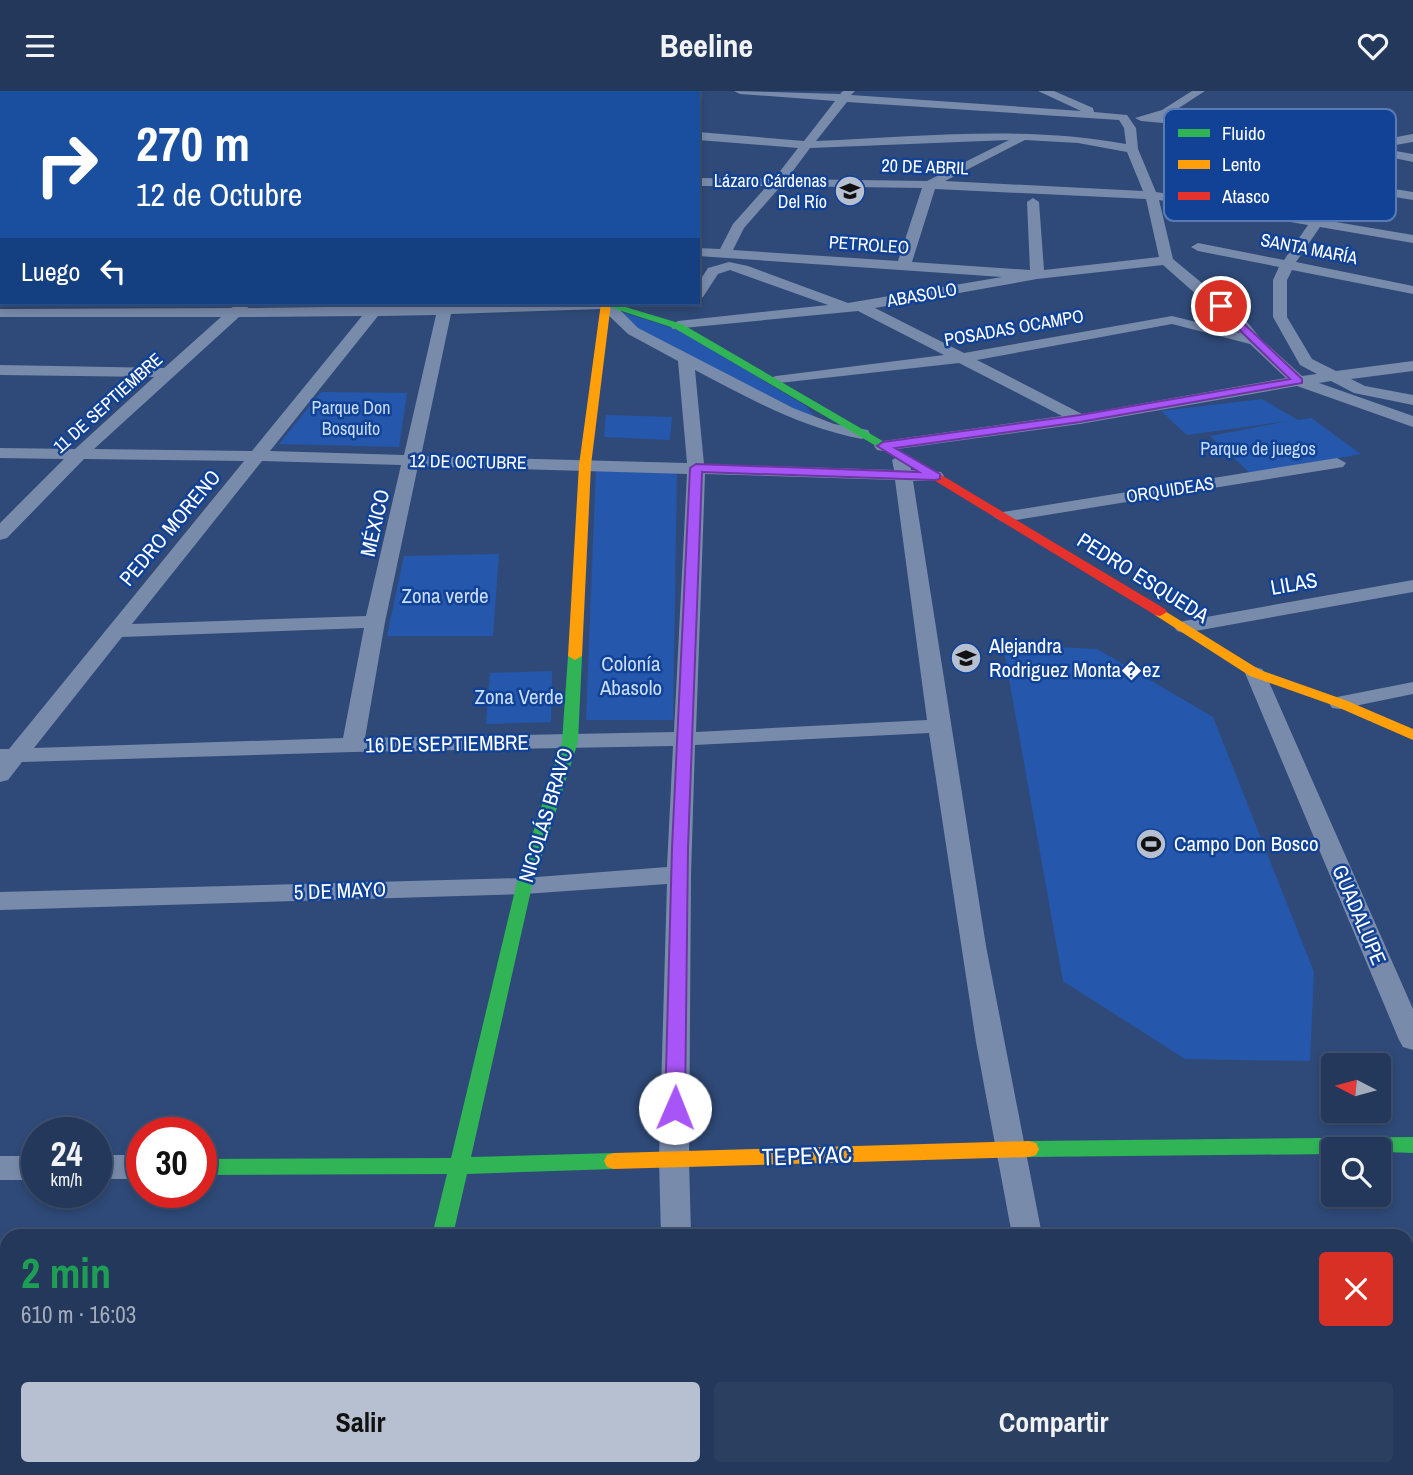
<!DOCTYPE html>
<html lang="es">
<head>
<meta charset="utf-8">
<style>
	body { margin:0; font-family:"Archivo Narrow",sans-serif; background:#2b3f60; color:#f1f3f6; height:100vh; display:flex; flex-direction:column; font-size:26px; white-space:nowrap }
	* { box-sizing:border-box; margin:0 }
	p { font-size:23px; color:#a3acbb }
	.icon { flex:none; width:38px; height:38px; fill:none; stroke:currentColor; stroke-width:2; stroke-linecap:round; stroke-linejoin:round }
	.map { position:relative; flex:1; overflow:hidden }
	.sheet { position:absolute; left:0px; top:1138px; width:1414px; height:247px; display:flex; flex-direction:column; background:#23385a; border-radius:21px 21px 0 0; box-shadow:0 4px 10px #0003,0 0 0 2px #405270 }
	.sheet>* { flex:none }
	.hud { position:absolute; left:0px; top:0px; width:700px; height:214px; box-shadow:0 4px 10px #0003,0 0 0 2px #405270; background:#1a4fa0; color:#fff; overflow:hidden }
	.needle { width:46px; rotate:276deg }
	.controls { position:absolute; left:1321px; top:962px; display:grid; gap:14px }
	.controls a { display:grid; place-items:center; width:70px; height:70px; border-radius:7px; background:#23385a; box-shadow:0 4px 10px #0003,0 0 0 2px #405270; font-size:35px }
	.speed { position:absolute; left:21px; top:1026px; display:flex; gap:14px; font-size:35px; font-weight:700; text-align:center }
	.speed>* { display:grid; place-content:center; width:91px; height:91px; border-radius:50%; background:#23385a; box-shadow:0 4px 10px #0003,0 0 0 2px #405270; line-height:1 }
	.speed small { font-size:18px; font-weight:400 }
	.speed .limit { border:10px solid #d22; background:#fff; color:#111 }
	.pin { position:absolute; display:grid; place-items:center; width:60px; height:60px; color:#fff; margin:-30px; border:4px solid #fff; border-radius:50%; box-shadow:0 2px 7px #0007 }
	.me { position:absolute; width:77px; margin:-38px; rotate:1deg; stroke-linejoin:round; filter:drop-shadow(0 0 5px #0008) }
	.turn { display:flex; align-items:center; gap:24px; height:147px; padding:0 21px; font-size:32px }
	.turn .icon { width:91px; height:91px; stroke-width:2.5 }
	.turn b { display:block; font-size:49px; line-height:60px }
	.then { display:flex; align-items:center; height:66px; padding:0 21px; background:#0003; gap:14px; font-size:26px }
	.round { display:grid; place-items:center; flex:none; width:74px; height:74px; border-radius:7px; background:#2b3f60 }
	.headline { display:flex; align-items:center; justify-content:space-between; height:119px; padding:0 21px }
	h1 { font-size:42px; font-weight:700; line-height:52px; color:#1e9e55 }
	.action { display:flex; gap:14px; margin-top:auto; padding:14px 21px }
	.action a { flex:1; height:80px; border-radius:7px; background:#b6c0d0; color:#111; font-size:28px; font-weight:700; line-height:80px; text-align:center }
	.action a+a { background:#2b3f60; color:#f1f3f6 }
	header { display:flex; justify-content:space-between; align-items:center; height:91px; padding:0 21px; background:#23385a; font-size:32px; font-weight:700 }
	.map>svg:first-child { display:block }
	.green { fill:#2558ad }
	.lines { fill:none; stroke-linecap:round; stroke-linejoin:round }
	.street { fill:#798bab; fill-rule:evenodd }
	.fast { fill:#30b455; fill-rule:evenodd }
	.slow { fill:#ff9f0a; fill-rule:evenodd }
	.jam { fill:#e5322d; fill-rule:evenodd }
	.route { fill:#a855f7; stroke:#6d37a1; stroke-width:2 }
	.labels { text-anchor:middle; stroke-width:5; stroke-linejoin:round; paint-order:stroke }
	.far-street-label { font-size:18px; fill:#fff; stroke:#114296 }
	.far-poi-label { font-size:18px; fill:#fff; stroke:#114296; text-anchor:end }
	.far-park-label { font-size:18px; fill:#c9ddfd; stroke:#114296 }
	.street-label { font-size:21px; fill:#fff; stroke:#114296 }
	.park-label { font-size:21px; fill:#c9ddfd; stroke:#114296 }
	.poi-label { font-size:21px; fill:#fff; stroke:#114296; text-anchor:start }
	.near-street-label { font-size:24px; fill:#fff; stroke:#114296 }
	.key { fill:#114296; stroke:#587bb6; stroke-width:2 }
	.key-label { font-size:19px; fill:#fff }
</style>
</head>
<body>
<header><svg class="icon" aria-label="menu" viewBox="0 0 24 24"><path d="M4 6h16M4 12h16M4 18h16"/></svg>Beeline<svg class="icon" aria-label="heart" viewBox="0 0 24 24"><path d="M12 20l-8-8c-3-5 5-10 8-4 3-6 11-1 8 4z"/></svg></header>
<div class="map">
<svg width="1413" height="1384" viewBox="0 0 1413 1384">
	<rect width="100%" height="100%" fill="#2f4a78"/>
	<!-- green -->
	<path class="green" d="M622,221L678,239L806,315L817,329L637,239Z
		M321,301L407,302L399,356L279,353Z
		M1262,308L1298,329L1311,327L1361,363L1250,382L1210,345L1289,330L1187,344L1161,320Z
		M606,324L672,326L670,349L604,346Z
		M596,377L677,380L673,629H586Z
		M499,463L493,545H387L404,465Z
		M1003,554L1097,558L1213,626L1314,881L1310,970L1185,968L1063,890Z
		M552,580L551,631L486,633L490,582Z"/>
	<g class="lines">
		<!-- street -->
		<path class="street" d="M85,0H97L85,2Z
			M389,0H401L388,2Z
			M685,0H697L685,2Z
			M734,0L840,3L843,0H855L851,4L1081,20L1038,0H1054L1093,17L1094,21L1127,24L1136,37L1138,58L1156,101L1313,127L1334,96L1185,71L1179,67L1185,63L1251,74L1282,43L1141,30L1135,27L1162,19L1192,0H1205L1165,26L1291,36L1352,22L1391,19V23L1352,28L1295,43L1263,76L1339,89C1367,48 1365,52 1413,43V51L1378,57L1413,63V71L1370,62L1350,91L1413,101V109L1346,98L1324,129L1413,144V152L1320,136L1296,171L1413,195V203L1292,179L1287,189V226L1312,268L1336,280L1413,270V280L1351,288L1365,295L1413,304V314L1354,302L1331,290L1319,292L1413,325V336L1297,295L1080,333L883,360L877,359L874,355L877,351L883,350L1062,325L959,272L770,293L768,290L770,287L776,285L944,264L858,220L673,238L670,235L678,230L828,214L730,179L718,183L703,206L698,207V192L708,177L729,171L748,175L848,212L1002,186L698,165V157L720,158L733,133L767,95H698V87L774,88L798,57L698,49V41L804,50L835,10L740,3ZM847,11L1119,29L1124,37L1126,53C1023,34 919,46 816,50ZM1009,49L927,90L787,88L810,57ZM1025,49L1078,52L1127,61L1143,100L945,90ZM781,95L922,97L898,170L733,159L744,137ZM935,98L1146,108L1159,166L1044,179L1039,111L1033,107L1027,111L1030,179L912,171ZM1159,109L1308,134L1284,169L1198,152L1191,156L1198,160L1279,176L1273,189V226L1300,274L1317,283L1302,285L1260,247L1244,227L1173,168ZM1163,174L1240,242L1172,225L964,262L875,217L1037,188ZM1172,233L1250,253L1286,287L1082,323L977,269Z
			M0,35H2V43H0Z
			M0,94H2V102H0Z
			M240,212L246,213L248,217L613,212L638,237L793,317L834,333L868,339L870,343L862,348C800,336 750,308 695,279L704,373L894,379L892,369L901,364L910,369L911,379L941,381L944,385L941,389L913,390L986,855L1042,1144H1012L976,951L929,642L695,654L691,784L689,1069L691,1144H661L659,1069L667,793L524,803L0,819V801L524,787L667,776L673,655L353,661L22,671L8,689L0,691V658H9L244,370L84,368L7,447L0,449V432L64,368L0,367V357L75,358L154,286L0,284V274L164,277L221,226H0V218L231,217ZM602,218L628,243L678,270L687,372L421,365L451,223ZM436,224L404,364L270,360L378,225ZM362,225L252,360L94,358L239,226ZM262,370L401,374L366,525L132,533ZM418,375L687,383L674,641L365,647L385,531ZM705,383L895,389L927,629L696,641ZM364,537L343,647L34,657L122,546Z
			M1337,367L1346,372L1343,376L1003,431L994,426L1003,421Z
			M1413,489V501L1184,542L1177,540L1174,536L1177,532L1184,530Z
			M1255,576L1262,578L1265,582L1413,918V959L1403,956L1399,949L1245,582L1248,578Z
			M1413,591V603L1340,618L1332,617L1329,612L1332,607Z
			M96,1064H142V1088H96Z
			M0,1065H37V1089H0Z
			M7,1255V1285L0,1286V1256Z
			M129,1377H163L160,1384H126Z
			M370,1377H404L403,1384H369Z
			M666,1377H700V1384H666Z
			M1060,1377H1094L1096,1384H1062Z"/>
		<!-- fast -->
		<path class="fast" d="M597,212H612L682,233L929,377L923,381L919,380L674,237Z
			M575,561L582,565L578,651L532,795L471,1066L614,1062L621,1064L624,1070L621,1076L614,1078L467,1083L453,1144H432L447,1083L201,1084V1068L451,1067L516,795L562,651L568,565Z
			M1413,1046V1062L1334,1059V1063L1029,1066L1022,1064L1019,1058L1022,1052L1029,1050Z"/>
		<!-- slow -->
		<path class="slow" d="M601,212H611L591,374L582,565L575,569L568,565L579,374Z
			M1160,517L1260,579L1345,609L1413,638V649L1335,615L1250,585L1155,524L1153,521Z
			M1029,1050L1036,1052L1039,1058L1036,1064L1029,1066L614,1078L607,1076L604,1070L607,1064L614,1062Z"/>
		<!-- jam -->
		<path class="jam" d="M528,0H538L537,2Z
			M923,373L1165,518L1167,521L1160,525L1155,524L919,380L917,377Z"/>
	</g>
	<!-- route -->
	<path class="route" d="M1221,211L1302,288V292L1080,331L895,357L940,383V388L935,389L702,381L688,757L685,1017L682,1023L675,1025L668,1023L665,1017L672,757L690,377L696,373L919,381L877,355L883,351L1080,324L1290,288L1217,217V212Z"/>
	<!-- icons -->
	<defs>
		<g id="school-disc" transform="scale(1.575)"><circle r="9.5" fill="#b6c0d0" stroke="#114296"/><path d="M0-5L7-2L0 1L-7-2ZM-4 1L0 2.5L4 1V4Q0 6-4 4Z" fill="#111"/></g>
		<g id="stadium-disc" transform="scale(1.575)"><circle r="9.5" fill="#b6c0d0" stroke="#114296"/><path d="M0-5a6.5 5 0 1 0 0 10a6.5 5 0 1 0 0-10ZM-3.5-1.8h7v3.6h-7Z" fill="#111"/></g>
	</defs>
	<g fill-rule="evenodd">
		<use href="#school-disc" x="850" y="100"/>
		<use href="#school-disc" x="966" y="567"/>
		<use href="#stadium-disc" x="1151" y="753"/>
	</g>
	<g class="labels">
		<!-- far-street labels -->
		<g class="far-street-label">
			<text transform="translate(925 76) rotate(2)" y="6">20 DE ABRIL</text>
			<text transform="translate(869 154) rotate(4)" y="6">PETROLEO</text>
			<text transform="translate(1309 158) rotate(11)" y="6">SANTA MARÍA</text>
			<text transform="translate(922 204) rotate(-10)" y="6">ABASOLO</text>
			<text transform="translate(1014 237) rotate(-10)" y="6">POSADAS OCAMPO</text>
			<text transform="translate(108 312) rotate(-42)" y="6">11 DE SEPTIEMBRE</text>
			<text transform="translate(468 371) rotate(1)" y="6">12 DE OCTUBRE</text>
			<text transform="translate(1170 399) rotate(-9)" y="6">ORQUIDEAS</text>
		</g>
		<!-- far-poi labels -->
		<g class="far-poi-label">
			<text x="827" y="96">Lázaro Cárdenas<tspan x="827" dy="21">Del Río</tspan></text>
		</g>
		<!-- far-park labels -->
		<g class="far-park-label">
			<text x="351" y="323">Parque Don<tspan x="351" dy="21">Bosquito</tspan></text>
			<text x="1258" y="364">Parque de juegos</text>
		</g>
		<!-- street labels -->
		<g class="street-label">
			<text transform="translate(375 432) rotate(-77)" y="7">MÉXICO</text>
			<text transform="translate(170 437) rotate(-50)" y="7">PEDRO MORENO</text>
			<text transform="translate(1143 487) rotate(32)" y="7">PEDRO ESQUEDA</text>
			<text transform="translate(1294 493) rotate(-10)" y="7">LILAS</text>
			<text transform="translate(447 653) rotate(-1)" y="7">16 DE SEPTIEMBRE</text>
			<text transform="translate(546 724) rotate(-73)" y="7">NICOLÁS BRAVO</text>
			<text transform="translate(340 800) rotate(-2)" y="7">5 DE MAYO</text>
			<text transform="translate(1359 824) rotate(67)" y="7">GUADALUPE</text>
		</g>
		<!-- park labels -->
		<g class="park-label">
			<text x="445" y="512">Zona verde</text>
			<text x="631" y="580">Colonía<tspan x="631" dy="24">Abasolo</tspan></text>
			<text x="519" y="613">Zona Verde</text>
		</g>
		<!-- poi labels -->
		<g class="poi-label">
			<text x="989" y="562">Alejandra<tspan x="989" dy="24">Rodriguez Monta�ez</tspan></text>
			<text x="1174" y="760">Campo Don Bosco</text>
		</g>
		<!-- near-street labels -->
		<g class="near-street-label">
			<text transform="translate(807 1065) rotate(-2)" y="8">TEPEYAC</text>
		</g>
	</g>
	<!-- legend -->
	<rect x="1164" y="18" width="232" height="112" rx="10" class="key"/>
	<rect x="1178" y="38" width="32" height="8" fill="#30b455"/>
	<rect x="1178" y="69" width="32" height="9" fill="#ff9f0a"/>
	<rect x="1178" y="101" width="32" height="8" fill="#e5322d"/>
	<g class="key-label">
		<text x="1222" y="49">Fluido</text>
		<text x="1222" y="80">Lento</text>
		<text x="1222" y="112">Atasco</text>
	</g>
</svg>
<div class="controls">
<a><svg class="needle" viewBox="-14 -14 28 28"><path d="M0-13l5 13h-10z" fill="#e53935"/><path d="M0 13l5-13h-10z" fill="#a3acbb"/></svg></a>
<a><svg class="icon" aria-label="search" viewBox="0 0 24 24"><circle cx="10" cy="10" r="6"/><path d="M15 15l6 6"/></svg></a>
</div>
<div class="speed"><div>24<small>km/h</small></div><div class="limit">30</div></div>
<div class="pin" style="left:1221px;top:215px;background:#d93025"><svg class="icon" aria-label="arrive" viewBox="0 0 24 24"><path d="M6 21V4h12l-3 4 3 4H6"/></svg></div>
<svg class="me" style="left:675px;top:1017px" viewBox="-20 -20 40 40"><circle r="19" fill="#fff"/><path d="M0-13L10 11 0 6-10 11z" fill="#a855f7"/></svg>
<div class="hud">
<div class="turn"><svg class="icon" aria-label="right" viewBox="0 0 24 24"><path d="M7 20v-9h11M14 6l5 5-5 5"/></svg><div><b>270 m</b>12 de Octubre</div></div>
<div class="then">Luego<svg class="icon" aria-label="left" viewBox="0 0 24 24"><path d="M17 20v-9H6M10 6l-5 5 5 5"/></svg></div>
</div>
<section class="sheet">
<div class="headline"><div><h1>2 min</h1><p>610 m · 16:03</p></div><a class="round" style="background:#d93025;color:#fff"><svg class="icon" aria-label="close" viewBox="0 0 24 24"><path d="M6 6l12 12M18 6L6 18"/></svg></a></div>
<div class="action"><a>Salir</a><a>Compartir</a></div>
</section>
</div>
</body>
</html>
